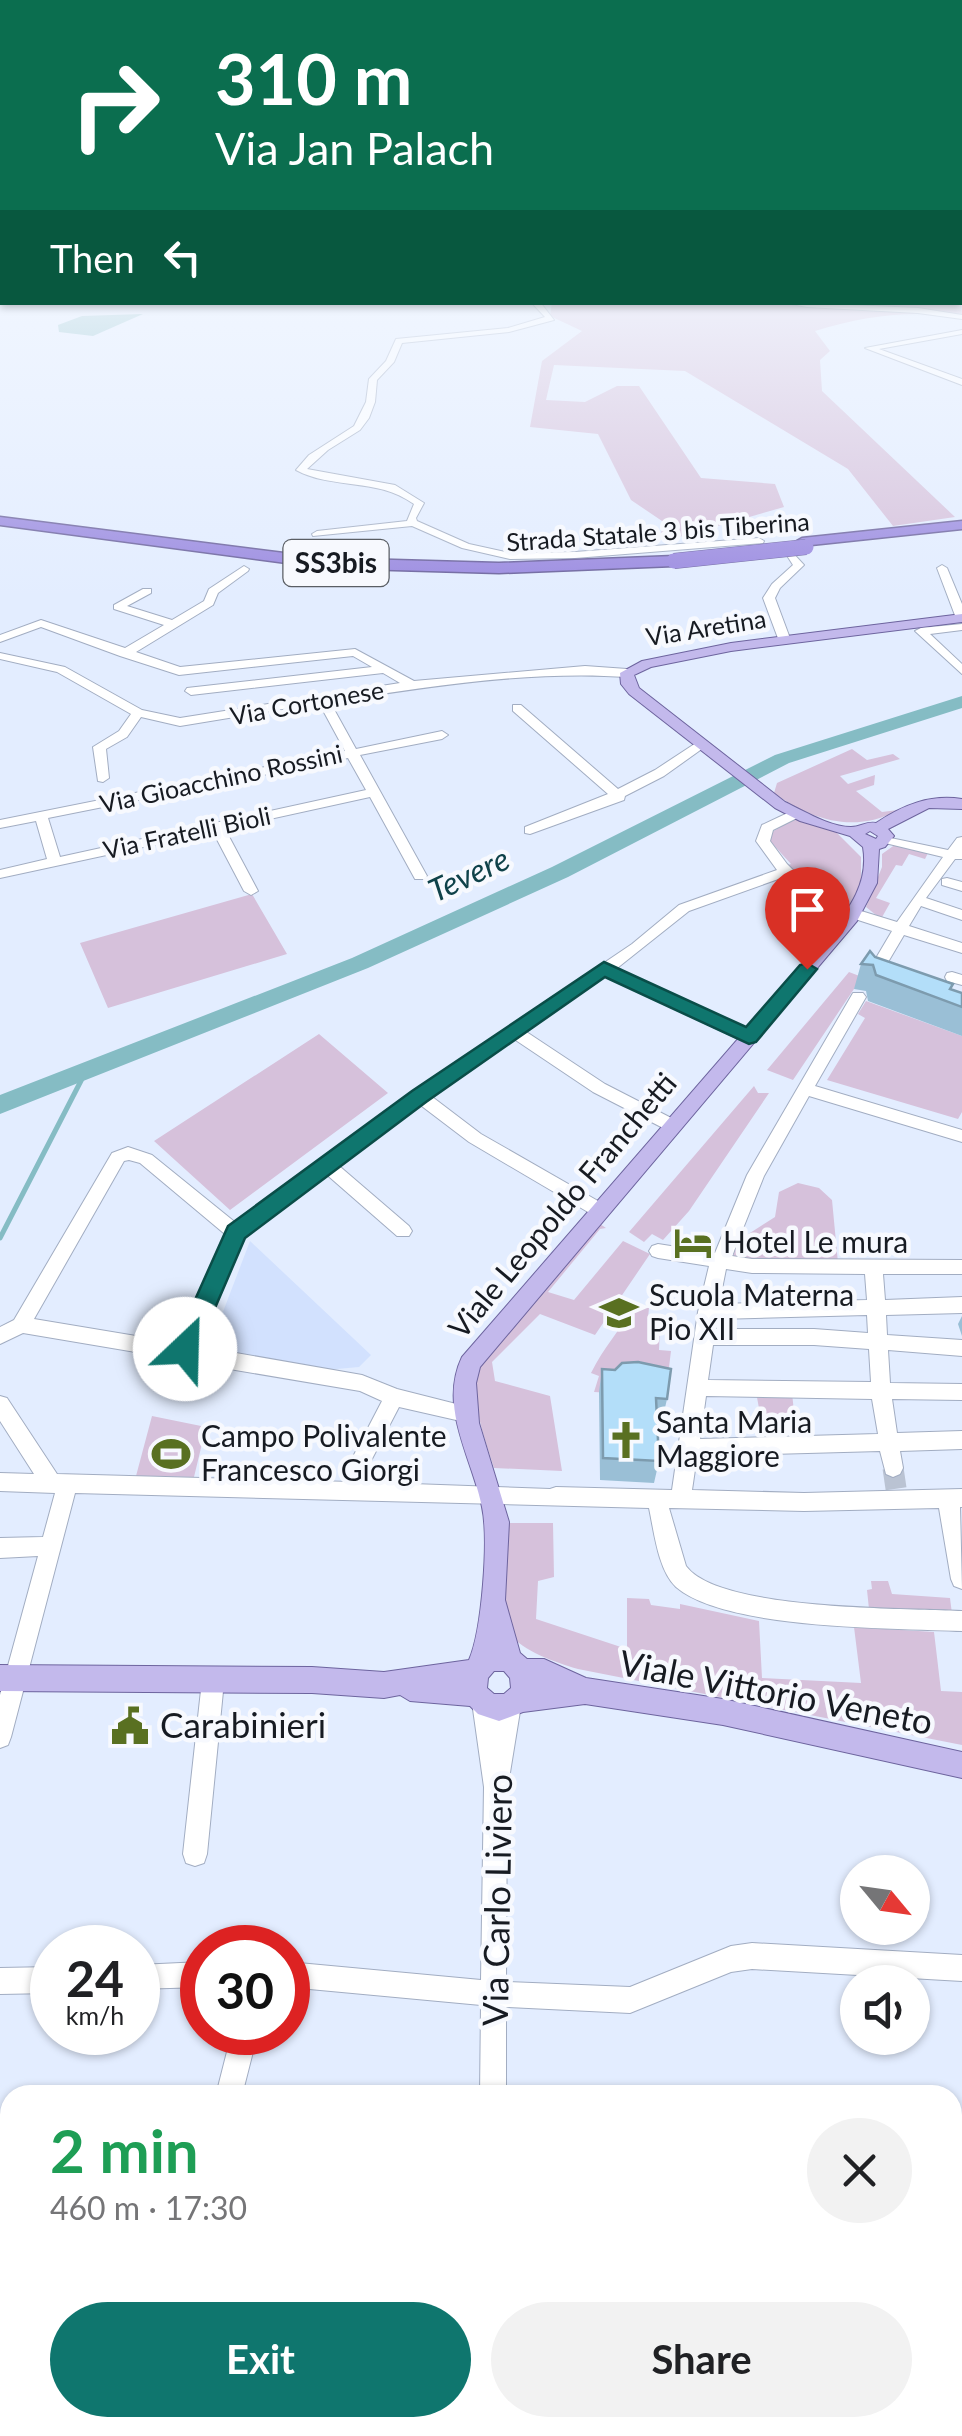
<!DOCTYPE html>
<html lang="en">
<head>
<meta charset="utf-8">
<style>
	body { margin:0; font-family:Lato,sans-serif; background:#f2f2f2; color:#202124; height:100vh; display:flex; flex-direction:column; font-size:38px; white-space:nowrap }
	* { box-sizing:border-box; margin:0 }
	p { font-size:32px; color:#757577 }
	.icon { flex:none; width:55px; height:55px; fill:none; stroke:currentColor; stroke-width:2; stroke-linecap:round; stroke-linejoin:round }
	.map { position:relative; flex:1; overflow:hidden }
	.side { position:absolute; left:0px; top:2085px; width:962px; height:352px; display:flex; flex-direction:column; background:#fff; border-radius:30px 30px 0 0; box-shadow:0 2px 8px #0004 }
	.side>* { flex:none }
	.banner { position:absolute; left:0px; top:0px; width:962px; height:305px; box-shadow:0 2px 8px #0004; background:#0b6e4f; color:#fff; overflow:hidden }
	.needle { width:65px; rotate:119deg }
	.buttons { position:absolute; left:840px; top:1855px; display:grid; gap:20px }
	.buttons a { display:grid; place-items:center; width:90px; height:90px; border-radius:50%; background:#fff; box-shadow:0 2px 8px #0004; font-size:50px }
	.speed { position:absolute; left:30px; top:1925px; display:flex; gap:20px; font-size:50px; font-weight:700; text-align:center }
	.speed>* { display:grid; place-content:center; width:130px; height:130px; border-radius:50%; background:#fff; box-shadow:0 2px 8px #0004; line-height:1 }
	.speed small { font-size:25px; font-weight:400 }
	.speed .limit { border:15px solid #d22; background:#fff; color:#111 }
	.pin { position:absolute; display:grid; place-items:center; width:85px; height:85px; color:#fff; margin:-102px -42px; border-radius:50% 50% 50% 0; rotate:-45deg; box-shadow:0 0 10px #0007 }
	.pin .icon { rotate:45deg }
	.me { position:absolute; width:110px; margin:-55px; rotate:24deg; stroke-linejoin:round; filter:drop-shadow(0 0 8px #0008) }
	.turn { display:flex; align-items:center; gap:35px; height:210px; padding:0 50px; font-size:45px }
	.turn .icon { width:130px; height:130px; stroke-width:2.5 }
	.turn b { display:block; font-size:70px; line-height:85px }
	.then { display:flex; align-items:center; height:95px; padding:0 50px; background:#0003; gap:20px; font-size:38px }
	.round { display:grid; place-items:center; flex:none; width:105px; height:105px; border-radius:52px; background:#f2f2f2 }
	.summary { display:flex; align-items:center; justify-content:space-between; height:170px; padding:0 50px }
	h1 { font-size:60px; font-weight:700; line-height:75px; color:#1e9e55 }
	.cta { display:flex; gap:20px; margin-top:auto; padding:20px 50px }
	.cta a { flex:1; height:115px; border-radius:60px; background:#0f766e; color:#fff; font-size:40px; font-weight:700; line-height:115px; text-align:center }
	.cta a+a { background:#f2f2f2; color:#202124 }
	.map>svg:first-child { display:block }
	.built { fill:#d2e1fe }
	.green { fill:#d6c1db }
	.water { fill:#85bcc4 }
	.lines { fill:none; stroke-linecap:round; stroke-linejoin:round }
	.stream { stroke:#85bcc4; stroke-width:5 }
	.river { fill:#85bcc4; fill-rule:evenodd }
	.minor-tunnel { stroke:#bac3d3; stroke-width:21; stroke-dasharray:21 11; stroke-linecap:butt }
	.minor-casing { stroke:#a2adc2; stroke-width:2 }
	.major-casing { stroke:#6d649e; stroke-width:2 }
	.highway-casing { stroke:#6d649e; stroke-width:3 }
	.minor { fill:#fff; fill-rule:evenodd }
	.major { fill:#c3b9ec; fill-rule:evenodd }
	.highway { fill:#9b8be0; fill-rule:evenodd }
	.highway-bridge-casing { stroke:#6d649e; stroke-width:16; stroke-linecap:butt }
	.highway-bridge { stroke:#9b8be0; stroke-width:15 }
	.wall { fill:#9abfd6 }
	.building { fill:#b3def9; stroke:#7d9bae; stroke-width:2.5 }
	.route { fill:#0f766e; stroke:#0a4d48; stroke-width:2.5 }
	.labels { text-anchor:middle; stroke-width:9; stroke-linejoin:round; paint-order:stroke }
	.far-street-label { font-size:25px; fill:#171b22; stroke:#f7f9fe }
	.shield { fill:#f7f9fe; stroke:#5a5e64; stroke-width:2.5 }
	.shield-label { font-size:28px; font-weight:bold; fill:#171b22 }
	.street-label { font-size:30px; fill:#171b22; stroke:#f7f9fe }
	.poi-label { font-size:30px; fill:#171b22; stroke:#f7f9fe; text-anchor:start }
	.water-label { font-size:32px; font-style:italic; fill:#0f4249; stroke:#f7f9fe }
	.near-street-label { font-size:35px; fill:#171b22; stroke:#f7f9fe }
	.near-poi-label { font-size:35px; fill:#171b22; stroke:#f7f9fe; text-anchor:start }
</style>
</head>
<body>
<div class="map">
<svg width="962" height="2436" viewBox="0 0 962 2436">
	<rect width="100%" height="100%" fill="#e3edff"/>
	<!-- built -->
	<path class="built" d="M250,1241L371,1355L359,1367L315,1371L222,1354L203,1341L213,1338Z"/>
	<!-- green -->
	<path class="green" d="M960,258L962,318C911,309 864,316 815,331L830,351L820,360L822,391L955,517L893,526L848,469L685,371L554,365L546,400L585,402L617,386H639L701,478L775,484L784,507L676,538L661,533L665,523L631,500L598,434L530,427L542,361L582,331L550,316L552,303L960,302Z
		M852,749L867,760L893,754L900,759L840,776L848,784L875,775L874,785L856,791L882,812L898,810C855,834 811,820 774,793L777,783Z
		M796,818L834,830L861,857V891L849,908L817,896L785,866L791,864L769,840L772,832Z
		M896,844L929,851L925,859L909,854L902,866L896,865L876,898L890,903L881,919L866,907L882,867V854Z
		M252,894L287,954L108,1008L80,943Z
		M849,972L862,977L793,1080L767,1070Z
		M866,1001L962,1036V1112L958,1119L827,1080L865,1018L858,1014Z
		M319,1034L388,1093L230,1210L154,1141Z
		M754,1086L758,1093H769L689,1211L663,1240L652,1234L644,1242L629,1232Z
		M798,1183L819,1188L832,1200L838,1263L736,1262L732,1256L739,1240L775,1217L779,1192Z
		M597,1222L606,1228L600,1229L548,1292L574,1300L623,1241L650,1254L595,1335L540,1314L492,1362L495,1381L550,1396L562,1471L494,1468C483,1433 468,1396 480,1359Z
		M635,1306L649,1308L648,1318L660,1326L659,1350L671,1351L668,1375L612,1393L594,1392L599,1376L591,1373C604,1347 619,1331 635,1306Z
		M756,1392L792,1393L796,1431L763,1430Z
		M152,1416L206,1427L194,1477L136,1476Z
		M501,1523H553L554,1577L538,1581L536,1619L627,1649V1598L649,1599L651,1605L680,1609V1604L759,1621L762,1678L861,1683L854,1627L934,1632L941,1691L962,1692V1745L578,1669C553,1661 520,1651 505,1628Z
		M871,1581H888L892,1594L950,1598L952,1614L869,1609L867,1590L872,1589Z"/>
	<!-- water -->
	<path class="water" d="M143,314L93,336L59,332L58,325L82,316Z"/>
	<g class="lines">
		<!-- stream -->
		<path class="stream" d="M0,1238L85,1073"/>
		<!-- river -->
		<path class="river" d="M962,696V708L789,763L568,877L368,968L0,1114V1095L352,958L552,867L775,755Z"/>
		<!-- minor-tunnel -->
		<path class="minor-tunnel" d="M893,1468L897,1495"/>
		<!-- minor casing -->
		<g class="minor-casing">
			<path id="minor" d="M531,302H540L554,320L509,332L402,343L394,362L377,380L375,402L369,418L360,430L328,450L307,469L395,485L424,503L416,518L417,521L469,544L510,553L575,552L759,538L764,541L763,543L575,558L510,559L462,548L412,526L313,536L312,534L317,531L407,521L414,504C376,477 333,490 296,470L309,455L354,426L366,402L369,379L386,361L396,339L508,328L545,317Z
				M781,302L918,308L962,315V319L918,313L807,307Z
				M962,330V334L879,349L962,379V385L865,348Z
				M791,551L804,565L780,588L775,598L791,641L785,644L779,641L763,598L772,584L793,565L786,554Z
				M942,565L947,568L962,604V621L956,618L937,568Z
				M244,566L249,569L248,571L218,593L213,605L136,652L180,667L355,649L414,681L585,666L627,669L633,673L627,677C532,670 425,687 330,702L356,749L442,731L448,735L442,739L360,755L427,876L425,879H415L370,797L225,829L258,891L251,895L244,891L213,832L0,878V870L47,859L36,821L0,828V820L345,751L319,703L180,726L141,717L127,737L106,749L109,778L103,782L98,781L93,747L119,731L131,714L57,672L0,659V653L65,667L142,710L180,718L400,683L383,673L191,695L185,691L187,688L372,667L353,656L179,675L120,656L41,627L0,642V635L41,620L125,648L164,625L114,609V605L143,589H151V593L127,606L172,620L204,601L209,589ZM348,758L366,790L60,857L48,818Z
				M962,624V630L930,634L962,664V674L915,631L921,628Z
				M513,705H521L618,789L655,770L696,743L706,746L664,776L625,796L624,800L530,834L525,833V827L608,794L513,711Z
				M794,810L799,811V817L773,830L770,841L787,864L822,899L897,922L943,857L881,842V836L948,850L957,838L962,837V859H955L926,898L962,910V920L921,906L909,926L962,943V953L904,935L878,979H868L866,975L892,931L812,905L784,877L689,911L616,969L755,1033L757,1037L755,1041H743L605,976L525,1031L605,1084L679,1122L681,1126L679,1130H667L593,1092L514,1039L431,1096L481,1134L605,1205L608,1210L605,1215H593L469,1142L419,1104L338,1165L409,1226L412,1231L409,1236H397L326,1174L241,1240L196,1346L362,1375L397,1389L472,1408L475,1414L472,1420L465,1422L399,1407L361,1480L357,1482L550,1489L556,1487L672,1490L698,1312L709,1266L658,1258L652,1256L649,1251L652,1246L658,1244L715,1253L747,1175L853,993H863L866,997L815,1086L962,1130V1142L809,1096L764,1176L732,1256L752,1259L962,1260V1274H883L885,1300L962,1297V1313L886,1315L887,1335L962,1340V1356L888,1350L890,1383L962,1384V1400L892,1399L897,1433L962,1431V1449L900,1451L903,1468L900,1474L893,1477L886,1474L880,1451L697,1456L692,1490L804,1493L962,1489V1507H960L962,1589L954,1586L951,1579L939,1508L804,1511L669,1508L686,1566C719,1611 905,1608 962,1611V1631C895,1628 726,1630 676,1587C658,1570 654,1531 649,1508L75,1493L11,1737L8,1745L0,1748V1695L38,1556L0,1558V1538L43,1537L55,1493L0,1491V1473L34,1474L0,1421V1396L7,1398L57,1474L351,1482L344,1474L382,1401L360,1391L194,1363L183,1357L177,1359L23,1333L0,1344V1327L14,1320L112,1153L128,1147L152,1155L236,1223L413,1092L632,944L679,905L777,870L756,841L762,825ZM129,1160L140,1163L226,1235L178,1343L34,1319L124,1161ZM726,1269L752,1273L865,1274L867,1300L719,1304ZM867,1315L868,1333L814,1329H716L717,1319ZM713,1345H814L869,1349L871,1382L708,1380ZM706,1396L872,1399L878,1434L700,1439Z
				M947,878L962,882V891L942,885V879Z
				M952,972L962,975V985L947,981L945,977L947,973Z
				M213,1670L221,1673L224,1681L207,1854L204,1863L195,1866L186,1863L183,1854L202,1681L205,1673Z
				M483,1691L491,1694L496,1718L502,1697L510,1694L518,1697L521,1705L507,1791L506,1982L630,1987L731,1946L752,1943L962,1955V1981L752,1969L731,1972L630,2013L506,2007V2095H480L481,2005L288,1987V1962L481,1980L484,1787L472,1702L475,1694Z
				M202,1962V1987L138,1989V1965Z
				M52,1967V1993L0,1994V1968Z
				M232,2032H258L242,2095H216Z
				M0,2175L10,2179V2207L0,2203Z
				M952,2400L962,2402V2432L946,2428H952Z
				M112,2428H142L139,2436H109Z
				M435,2428H465L463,2436H433Z
				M893,2428H923V2436H893Z"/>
		</g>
		<!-- major casing -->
		<g class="major-casing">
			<path id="major" d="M962,614V622L731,651L651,667L634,675L639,688L785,802C804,811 830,827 851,827C861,827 866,821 876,823C903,805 930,794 962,799V809L929,808L888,829L894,836L885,847L879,849L877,883L857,921L480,1367L476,1383L479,1423L509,1522L505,1600L520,1653L527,1659H544L586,1678L723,1699L962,1752V1778L723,1725L585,1704L523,1712L499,1721L478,1714L470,1706L410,1701L400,1695L384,1698L312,1693L0,1691V1665L312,1667L384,1672L469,1660C482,1631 489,1539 482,1507C472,1457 438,1408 462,1357L829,934C850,908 869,882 863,847L850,836L800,821L775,808L629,694L621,684L620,673L642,661L731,643ZM870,831L878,836L876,839L865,834ZM494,1671H504L510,1678L511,1688L504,1694H494L487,1688L488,1678Z"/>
		</g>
		<!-- highway casing -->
		<g class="highway-casing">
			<path id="highway" d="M0,517L324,558L499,563L674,556L682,561L674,566L499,573L324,568L0,525Z
				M962,521V529L802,546L795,542L802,538Z"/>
		</g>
		<!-- minor -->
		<use href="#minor" class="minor"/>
		<!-- major -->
		<use href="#major" class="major"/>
		<!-- highway -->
		<use href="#highway" class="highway"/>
		<!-- highway-bridge casing -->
		<g class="highway-bridge-casing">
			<path id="highway-bridge" d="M674,561L806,547"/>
		</g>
		<!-- highway-bridge -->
		<use href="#highway-bridge" class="highway-bridge"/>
	</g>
	<!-- wall -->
	<path class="wall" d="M875,957L962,993V1036L868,1001L866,991L854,989L861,964Z
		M962,1316V1336L958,1324Z
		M602,1369L615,1370L667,1399L662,1421H657L659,1461L654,1483L600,1480L599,1392Z"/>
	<!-- building -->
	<path class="building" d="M870,951L875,957L953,984L950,989L962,993V1007L876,975L873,965L861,964Z
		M638,1362L671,1369L667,1399L656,1398L659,1461L603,1458L602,1369L615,1370L622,1363Z"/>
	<!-- sky -->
	<linearGradient id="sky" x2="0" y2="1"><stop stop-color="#80b7da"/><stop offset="0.43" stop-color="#f2f7ff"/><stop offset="1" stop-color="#f2f7ff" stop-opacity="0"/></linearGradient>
	<rect width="962" height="599" fill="url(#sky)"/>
	<!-- route -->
	<path class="route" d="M604,962L746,1027L800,965L807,963L817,969L756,1042L749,1044L605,977L426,1102L245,1238L194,1357L185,1360L177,1357L173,1349L228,1226L412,1091Z"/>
	<!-- icons -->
	<defs>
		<g id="hotel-bare" transform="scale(3)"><path d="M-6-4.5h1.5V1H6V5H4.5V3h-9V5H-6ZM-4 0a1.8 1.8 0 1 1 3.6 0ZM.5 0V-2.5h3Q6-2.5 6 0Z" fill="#597021" stroke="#f7f9fe" stroke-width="2.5" paint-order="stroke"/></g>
		<g id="school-bare" transform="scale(3)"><path d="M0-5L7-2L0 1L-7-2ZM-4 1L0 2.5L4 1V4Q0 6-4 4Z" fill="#597021" stroke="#f7f9fe" stroke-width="2.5" paint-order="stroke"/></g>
		<g id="church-bare" transform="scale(3)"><path d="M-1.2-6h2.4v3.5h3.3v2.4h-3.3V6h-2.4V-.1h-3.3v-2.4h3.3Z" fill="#597021" stroke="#f7f9fe" stroke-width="2.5" paint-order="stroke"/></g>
		<g id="stadium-bare" transform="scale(3)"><path d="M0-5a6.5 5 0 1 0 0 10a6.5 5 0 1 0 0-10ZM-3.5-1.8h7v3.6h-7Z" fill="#597021" stroke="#f7f9fe" stroke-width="2.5" paint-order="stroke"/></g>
		<g id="civic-bare" transform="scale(3)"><path d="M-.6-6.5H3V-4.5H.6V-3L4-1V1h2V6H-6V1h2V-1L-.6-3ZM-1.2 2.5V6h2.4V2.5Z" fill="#597021" stroke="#f7f9fe" stroke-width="2.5" paint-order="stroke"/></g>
	</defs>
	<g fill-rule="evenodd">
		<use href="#hotel-bare" x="693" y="1243"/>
		<use href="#school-bare" x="619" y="1313"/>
		<use href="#church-bare" x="626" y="1440"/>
		<use href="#stadium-bare" x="171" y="1454"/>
		<use href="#civic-bare" x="130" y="1726"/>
	</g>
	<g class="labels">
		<!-- far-street labels -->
		<g class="far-street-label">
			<text transform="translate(658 532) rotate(-4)" y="9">Strada Statale 3 bis Tiberina</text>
			<text transform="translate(706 628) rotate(-9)" y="9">Via Aretina</text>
			<text transform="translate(307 703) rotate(-10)" y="9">Via Cortonese</text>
			<text transform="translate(221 779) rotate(-12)" y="9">Via Gioacchino Rossini</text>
			<text transform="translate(187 833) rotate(-12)" y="9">Via Fratelli Bioli</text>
		</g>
		<!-- shield labels -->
		<rect class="shield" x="283.5" y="540" width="105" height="46" rx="8"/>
		<g class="shield-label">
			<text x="336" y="573">SS3bis</text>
		</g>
		<!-- street labels -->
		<g class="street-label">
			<text transform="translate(563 1206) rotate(-50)" y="10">Viale Leopoldo Franchetti</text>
		</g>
		<!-- poi labels -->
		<g class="poi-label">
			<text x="723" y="1253">Hotel Le mura</text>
			<text x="649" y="1306">Scuola Materna<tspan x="649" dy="34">Pio XII</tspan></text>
			<text x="656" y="1433">Santa Maria<tspan x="656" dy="34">Maggiore</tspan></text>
			<text x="201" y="1447">Campo Polivalente<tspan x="201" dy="34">Francesco Giorgi</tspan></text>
		</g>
		<!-- water labels -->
		<g class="water-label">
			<text transform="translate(469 875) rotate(-25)" y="11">Tevere</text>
		</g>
		<!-- near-street labels -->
		<g class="near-street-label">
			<text transform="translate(776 1693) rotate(11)" y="12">Viale Vittorio Veneto</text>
			<text transform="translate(498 1900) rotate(-89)" y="12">Via Carlo Liviero</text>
		</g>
		<!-- near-poi labels -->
		<g class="near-poi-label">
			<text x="160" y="1738">Carabinieri</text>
		</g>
	</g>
</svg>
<div class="buttons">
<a><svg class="needle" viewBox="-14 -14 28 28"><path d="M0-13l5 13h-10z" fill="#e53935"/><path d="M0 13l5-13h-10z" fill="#757577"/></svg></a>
<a><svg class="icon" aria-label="sound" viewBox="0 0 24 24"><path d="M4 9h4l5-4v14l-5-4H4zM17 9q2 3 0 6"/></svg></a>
</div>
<div class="speed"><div>24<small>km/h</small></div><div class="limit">30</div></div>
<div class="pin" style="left:807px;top:969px;background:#d93025"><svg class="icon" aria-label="arrive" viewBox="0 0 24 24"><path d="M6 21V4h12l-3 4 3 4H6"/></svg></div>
<svg class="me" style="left:185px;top:1349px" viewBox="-20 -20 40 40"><circle r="19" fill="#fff"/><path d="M0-13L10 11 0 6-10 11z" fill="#0f766e"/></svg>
<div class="banner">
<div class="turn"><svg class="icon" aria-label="right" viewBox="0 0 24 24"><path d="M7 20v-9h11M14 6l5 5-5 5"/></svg><div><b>310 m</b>Via Jan Palach</div></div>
<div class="then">Then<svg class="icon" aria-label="left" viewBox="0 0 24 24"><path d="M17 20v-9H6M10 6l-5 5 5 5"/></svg></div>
</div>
<section class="side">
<div class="summary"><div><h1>2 min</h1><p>460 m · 17:30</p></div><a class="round"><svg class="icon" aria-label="close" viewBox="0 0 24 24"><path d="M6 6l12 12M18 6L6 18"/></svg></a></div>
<div class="cta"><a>Exit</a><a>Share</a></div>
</section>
</div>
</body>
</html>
